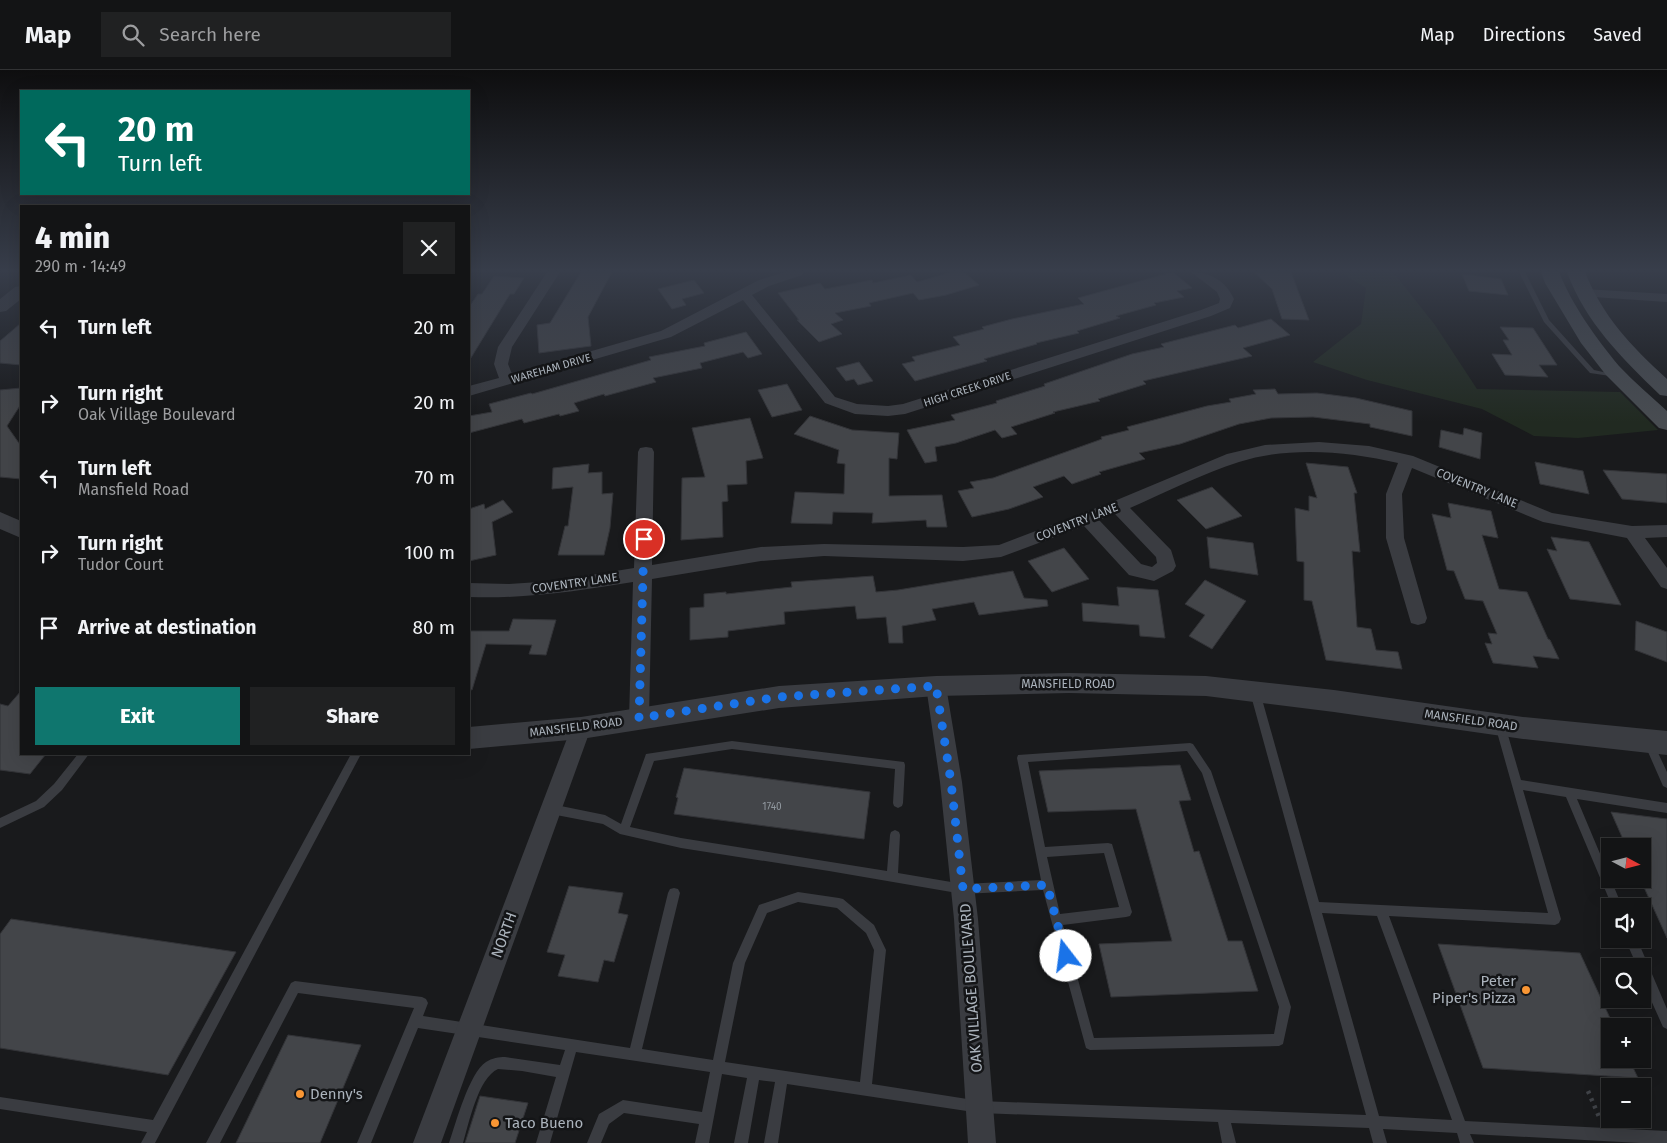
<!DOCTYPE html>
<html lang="en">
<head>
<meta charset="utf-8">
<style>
	body { margin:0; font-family:"Fira Sans",sans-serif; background:#202122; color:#f1f3f6; height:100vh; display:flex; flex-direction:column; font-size:19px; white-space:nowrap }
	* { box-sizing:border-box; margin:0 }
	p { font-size:16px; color:#9d9ea0 }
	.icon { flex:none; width:28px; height:28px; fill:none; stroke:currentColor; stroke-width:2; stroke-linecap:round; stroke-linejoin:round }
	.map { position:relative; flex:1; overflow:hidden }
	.side { position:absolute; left:20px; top:135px; width:450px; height:550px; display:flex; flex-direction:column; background:#131415; border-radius:0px; box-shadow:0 5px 20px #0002,0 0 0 1px #323334 }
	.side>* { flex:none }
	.banner { position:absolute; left:20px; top:20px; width:450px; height:105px; border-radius:0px; box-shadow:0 5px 20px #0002,0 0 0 1px #323334; background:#00695c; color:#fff; overflow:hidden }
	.needle { width:32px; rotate:97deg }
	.tools { position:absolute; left:1601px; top:768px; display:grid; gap:10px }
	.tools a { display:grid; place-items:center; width:50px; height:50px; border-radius:0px; background:#131415; box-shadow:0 5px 20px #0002,0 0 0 1px #323334; font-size:25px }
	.pin { position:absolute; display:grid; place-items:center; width:42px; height:42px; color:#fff; margin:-21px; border:2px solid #fff; border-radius:50%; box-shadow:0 1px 5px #0007 }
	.me { position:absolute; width:55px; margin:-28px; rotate:345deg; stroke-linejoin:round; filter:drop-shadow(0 0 4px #0008) }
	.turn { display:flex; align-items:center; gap:18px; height:105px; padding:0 15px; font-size:22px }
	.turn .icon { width:65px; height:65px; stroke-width:2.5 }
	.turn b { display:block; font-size:35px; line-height:42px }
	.round { display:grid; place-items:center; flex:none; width:52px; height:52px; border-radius:0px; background:#202122 }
	.head { display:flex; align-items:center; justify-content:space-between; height:85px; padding:0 15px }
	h1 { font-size:30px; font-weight:800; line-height:38px }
	.primary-button { display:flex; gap:10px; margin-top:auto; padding:10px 15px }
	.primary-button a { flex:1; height:58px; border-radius:0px; background:#0f766e; color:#fff; font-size:20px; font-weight:800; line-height:58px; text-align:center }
	.primary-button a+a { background:#202122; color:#f1f3f6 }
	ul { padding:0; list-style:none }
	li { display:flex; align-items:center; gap:15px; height:75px; padding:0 15px }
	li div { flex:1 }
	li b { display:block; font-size:19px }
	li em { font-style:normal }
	header { display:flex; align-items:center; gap:30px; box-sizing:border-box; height:70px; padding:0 25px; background:#131415; border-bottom:1px solid #323334 }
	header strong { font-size:24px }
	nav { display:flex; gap:28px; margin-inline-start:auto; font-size:18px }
	.search { width:350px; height:45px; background:#202122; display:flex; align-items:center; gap:12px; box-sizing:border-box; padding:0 18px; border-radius:0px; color:#9d9ea0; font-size:19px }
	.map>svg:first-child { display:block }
	.green { fill:#212a21 }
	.building { fill:#434549; stroke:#333438 }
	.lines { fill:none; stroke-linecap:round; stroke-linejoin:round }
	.path { stroke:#404348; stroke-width:4.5; stroke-dasharray:3 5; stroke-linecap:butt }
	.service { fill:#3a3c41; fill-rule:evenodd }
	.minor { fill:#3a3c41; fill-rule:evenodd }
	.tertiary { fill:#3a3c41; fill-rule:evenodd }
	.secondary { fill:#484c51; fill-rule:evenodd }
	.route { stroke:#1a73e8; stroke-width:9; stroke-dasharray:0 16.2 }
	.poi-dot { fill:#f99634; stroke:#141517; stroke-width:2 }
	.labels { text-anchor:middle; stroke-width:5; stroke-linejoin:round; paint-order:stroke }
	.number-label { font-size:10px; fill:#91989f }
	.far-street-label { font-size:11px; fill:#abb3bc; stroke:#141517 }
	.street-label { font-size:12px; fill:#abb3bc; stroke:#141517 }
	.near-street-label { font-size:15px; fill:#abb3bc; stroke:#141517 }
	.near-poi-label { font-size:15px; fill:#abb3bc; stroke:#141517; text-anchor:start }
</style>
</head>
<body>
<header>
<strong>Map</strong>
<div class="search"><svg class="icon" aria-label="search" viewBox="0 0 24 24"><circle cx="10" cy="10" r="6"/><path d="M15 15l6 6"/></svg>Search here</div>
<nav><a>Map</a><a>Directions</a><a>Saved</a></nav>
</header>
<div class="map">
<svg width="1667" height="1073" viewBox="0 0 1667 1073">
	<rect width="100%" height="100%" fill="#191a1c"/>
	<!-- green -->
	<path class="green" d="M1340,202H1393L1435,255L1477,319L1620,322L1658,360L1578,368L1534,366L1482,339L1367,310L1313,292L1361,254L1366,218Z"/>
	<!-- building -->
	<path class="building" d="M581,202H612L588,247L591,276L539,283L537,255L550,253Z
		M952,202H964L979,215L946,225L919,230L913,223L869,233L871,236L835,243L843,250L831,254L842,264L819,272L797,250H799L778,223L820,213L825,219L872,210L873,213L911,205L917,212Z
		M1173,202L1192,218L1177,221L1184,227L1154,233L1156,235L1116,246L1120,248L1077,261L1079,263L1036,273L1037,274L984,289L987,291L915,311L902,294L915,291L912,287L960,275L953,267L984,259L982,257L1012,249L1084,234L1078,228Z
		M1254,202H1291L1309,250L1282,249L1272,219Z
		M1462,204L1501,209L1508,225L1469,221Z
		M494,206L524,208L514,224H510L469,291V237L478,224H482Z
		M694,210L704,223L682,229L686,235L672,239L658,219Z
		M1271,249L1290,265L1243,278L1252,286L1143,311L1146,314L1098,329L1100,331L1053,342L1055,343L1011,357L1017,364L1002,368L995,360L956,373L935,377L937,391L925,393L907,360L955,350L951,345L997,333L996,331L1045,316L1044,314L1132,284L1164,277L1161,274L1235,255L1238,258Z
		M21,253V295L0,293V271Z
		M1500,257L1533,258L1557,295H1539L1548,307L1505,305L1492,284L1512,285L1503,270H1509Z
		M746,262L762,284L748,288L743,282L700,293L702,298L653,308L656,312L605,326L604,324L574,333L579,341L560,346L559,344L524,353L522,349L469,363V346L492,342L489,334L531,323L532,324L651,290L649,287L705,276L704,273Z
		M859,292L873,311L858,315L854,309L846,311L836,298Z
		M787,314L802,340L772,347L758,320Z
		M21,318V334L7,356L21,376V409L0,407V320Z
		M1275,319L1278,324L1317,323L1356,328L1412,341V366L1370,357V354L1313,347L1271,348L1239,354L1180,374L1139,383L1145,389L1099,402L1101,404L1072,414L1064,406L1033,417L1043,427L1009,439L972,447L958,421L974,418L970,412L993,408L1102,369L1101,367L1129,360L1127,357L1207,336L1231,332L1229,329L1256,324L1253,320Z
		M810,346L852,360L899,363L897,389L889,388V426L942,425L947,457H927L926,450L872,453L873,443L833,442L832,454L791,453L795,422L844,424L845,394L837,393L839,380L794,364Z
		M750,348L763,388L746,391L747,414L727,415L728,431L722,432L723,467L681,470L682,408L705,407L692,358Z
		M1464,358L1482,363L1480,389L1439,377L1441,360L1463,365Z
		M1535,392L1583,401L1589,424L1540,414Z
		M1306,393L1348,397L1357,423H1354L1360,482L1352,481L1357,557L1371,559L1376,580L1398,582L1402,599L1326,590L1312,531L1304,530V492L1297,491L1295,438L1309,441V426L1317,428Z
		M589,394L588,403L602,402V424L613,423L610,458L604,485H558L565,456H568L573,417L552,419L553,398Z
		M1603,400L1667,404V433L1622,429Z
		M1212,417L1242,446L1206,459L1177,430Z
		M503,430L513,442L492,452L496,485L469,491V439L484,434L485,439Z
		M1448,433L1491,441L1498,468L1482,465L1499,519L1527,522L1548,569L1550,570L1559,589L1533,586L1538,598L1493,593L1485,573L1492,574L1488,563L1497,564L1483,531L1465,529L1454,501L1447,500L1432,444L1451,448Z
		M1207,467L1253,473L1258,505L1210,498Z
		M1551,467L1589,472L1621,535L1570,529L1547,479L1557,481Z
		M1064,478L1089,509L1052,522L1028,491Z
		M1013,501L1024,528L1047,530L1048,536L979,545L974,532L932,539L936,550L902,556L903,573H889L886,547L857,549L855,536L784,542L785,554L728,561V567L690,570V538L704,537V524L726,522V524L792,517L791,512L873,506L876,522L898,520Z
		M1205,510L1246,531L1212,579L1189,566L1205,545L1185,534Z
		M1117,517L1158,520L1165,568L1140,566L1139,555L1083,551L1082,533L1119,536Z
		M513,549L556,550L546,585L529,584L532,575L486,574L472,620L469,619V561H509Z
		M1636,551L1667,562V592L1635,580Z
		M21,621V684H46L30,704L0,700V634L8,636Z
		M1180,695L1191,730L1179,731L1194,782L1199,781L1228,871H1242L1258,921L1111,927L1099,874L1172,871L1136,739L1048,742L1039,701Z
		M684,698L870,722L864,769L674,744L678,728L676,727Z
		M1611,742L1667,749V868L1642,813V776H1626Z
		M569,816L623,823L618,843L628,845L614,892L604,890L598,912L558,906L565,885L547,882Z
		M11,849L236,882L168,1005L0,978V864Z
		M1438,874L1580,883L1610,948V989H1629L1638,1008L1483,998Z
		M288,965L361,975L320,1073H236Z
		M480,1026L528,1033L515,1073H465Z"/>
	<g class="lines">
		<!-- path -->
		<path class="path" d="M1588,1021L1600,1049"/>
		<!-- service -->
		<path class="service" d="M1519,202H1525L1549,250L1594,300L1617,305V307L1590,303L1544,252Z
			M1255,618L1258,619L1260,622L1319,832L1548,843L1495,655L1497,652L1500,651L1503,652L1505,655L1521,710L1667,733V743L1577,729L1622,836H1612L1566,727L1523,720L1561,849L1559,853L1555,855L1389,846L1465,1051L1667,1061V1073H1640L1470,1064L1474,1073H1460L1457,1063L1383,1059L1387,1073H1373L1369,1058L1231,1053L1236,1073H1222L1218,1052L980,1043L787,1014L778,1073H764L775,1012L759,1010L748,1073H734L747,1008L722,1004L709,1073H695L699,1054L624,1043L609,1054L601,1073H587L599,1044L623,1030L702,1042L710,1002L576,982L550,1073H536L556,1007L522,1001L498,999C478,1008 469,1053 463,1073H449C456,1053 469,1003 486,992C492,988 499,987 505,987L560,995L565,980L418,958L371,1073H357L414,938L298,923L220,1073H206L291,913L295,911L422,927L426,929L428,933L423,946L630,978L668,823L670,819L674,818L678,819L680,823L642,979L713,990L733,893L759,835L798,822L839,828L843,829L874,855L886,880L872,1014L980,1031L1366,1045L1250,622L1252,619ZM798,832L837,838L866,863L874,880L860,1012L725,992L745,893L767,843ZM1322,843L1377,846L1452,1050L1379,1046Z
			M732,671L904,692L905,695L903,733L902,736L898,738L894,736L893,733L895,699L732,679L654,691L630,757L681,768L887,801L890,765L891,762L895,760L899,762L900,765L898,803L963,814L1041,810L1017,688L1018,685L1190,673L1193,674L1211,701L1291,937L1283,974L1279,976L1090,980L1086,978L1043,820L963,824L829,801L681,778L620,764L603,754L551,744L547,742L546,739L547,736L551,734L605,745L621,754L646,684ZM1187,681L1202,703L1279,937L1274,964L1094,968L1063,855L1126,847L1130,846L1132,842L1112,774L1108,773L1045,777L1028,692ZM1104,783L1119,837L1060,844L1047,787Z
			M1650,671L1653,672L1667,702V718L1663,716L1645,675L1647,672Z
			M78,684H89L62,720L44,737L0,758V748L36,731L54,714Z
			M351,684H361L155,1073H141L147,1062L0,1039V1027L153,1050Z
			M1625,869H1637L1667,939V959L1663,957L1642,910V896H1637Z"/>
		<!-- minor -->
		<path class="minor" d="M547,202H560L512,277L508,294L512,304L661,261L759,210L785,202H803L802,205L769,216L752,225L835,327L857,334L888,336L903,334L1201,240L1219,233L1220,229L1217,222L1191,202C1210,202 1226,211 1234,229L1230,238L1211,246L905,344L888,346L855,344L825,333L743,230L671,267L469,326V316L499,308L494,294L498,277Z
			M1584,219L1667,224V232L1579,226L1577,223Z
			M1319,372L1369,376L1413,386L1552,443L1632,456L1667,455V467L1645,468L1667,498V519L1661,517L1627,468L1543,452L1412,398L1402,424L1404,468L1427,548L1425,553L1418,555L1411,553L1386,468V424L1398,393C1347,381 1289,376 1239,392C1204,403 1164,423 1130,438L1171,480L1176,496L1173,501L1154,511L1129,505L1084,456L1001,487L963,491L824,486L761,491L652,509L649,648L646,654L639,657L632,654L629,648L633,512C577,521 526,529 469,527V513L509,514L554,511L634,498L638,382L640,378L646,377L652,378L654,382L652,495L761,477L824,474L963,477L999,475L1112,432L1227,384L1265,375ZM1115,444L1156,487L1157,493L1152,497L1141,494L1099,450Z
			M936,608L943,610L946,616L962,712L978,849L996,1073H968L954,849L940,712L926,616L929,610Z
			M581,649L588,652L591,658L441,1073H413L571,658L574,652Z"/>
		<!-- tertiary -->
		<path class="tertiary" d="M21,216V229L6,241L0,242V229L15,217Z
			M0,442L21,451V468L0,459Z
			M1069,603L1206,606L1334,620L1523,647L1667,661V685L1523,669L1334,642L1206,626L1069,623L936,626L779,638L581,669L469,679V657L581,647L779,616L936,606Z"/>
		<!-- secondary -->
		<path class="secondary" d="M1541,202H1559C1572,235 1596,268 1619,296C1634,312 1651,326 1667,341V360L1659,358L1606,305L1581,273L1545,213Z
			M1567,202H1585C1603,247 1631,276 1667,309V326L1660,325C1622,288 1585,252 1567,202Z"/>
	</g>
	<!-- sky -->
	<linearGradient id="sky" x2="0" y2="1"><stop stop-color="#0e0e0f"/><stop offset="0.57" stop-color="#383e4b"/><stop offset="1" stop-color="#383e4b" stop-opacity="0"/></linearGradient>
	<rect width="1667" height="352" fill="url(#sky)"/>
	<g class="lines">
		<!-- route -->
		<path class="route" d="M644,469L639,648L779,627L936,616L951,712L963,819L1047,815L1066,886"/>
	</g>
	<!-- markers -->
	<g class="poi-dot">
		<circle cx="1526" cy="920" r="5"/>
		<circle cx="300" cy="1024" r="5"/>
		<circle cx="495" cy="1053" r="5"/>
	</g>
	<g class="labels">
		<!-- number labels -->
		<g class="number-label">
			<text x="772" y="740">1740</text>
		</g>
		<!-- far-street labels -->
		<g class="far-street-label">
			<text transform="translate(551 298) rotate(-16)" y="4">WAREHAM DRIVE</text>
			<text transform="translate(967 319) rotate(-18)" y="4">HIGH CREEK DRIVE</text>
		</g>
		<!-- street labels -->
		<g class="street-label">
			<text transform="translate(1477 418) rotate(22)" y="4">COVENTRY LANE</text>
			<text transform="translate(1077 452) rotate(-21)" y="4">COVENTRY LANE</text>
			<text transform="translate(575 513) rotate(-8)" y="4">COVENTRY LANE</text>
			<text x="1068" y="618">MANSFIELD ROAD</text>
			<text transform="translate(1471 650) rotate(8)" y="4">MANSFIELD ROAD</text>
			<text transform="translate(576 657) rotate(-7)" y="4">MANSFIELD ROAD</text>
		</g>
		<!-- near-street labels -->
		<g class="near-street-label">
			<text transform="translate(504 865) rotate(-70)" y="5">NORTH</text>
			<text transform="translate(971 918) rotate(-94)" y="5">OAK VILLAGE BOULEVARD</text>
		</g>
		<!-- near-poi labels -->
		<g class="near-poi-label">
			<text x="1516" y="916" text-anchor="end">Peter<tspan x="1516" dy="17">Piper's Pizza</tspan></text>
			<text x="310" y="1029">Denny's</text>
			<text x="505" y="1058">Taco Bueno</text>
		</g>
	</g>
</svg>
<div class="tools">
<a><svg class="needle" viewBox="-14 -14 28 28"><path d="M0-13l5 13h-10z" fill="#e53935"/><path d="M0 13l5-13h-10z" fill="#9d9ea0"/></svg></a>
<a><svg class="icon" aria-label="sound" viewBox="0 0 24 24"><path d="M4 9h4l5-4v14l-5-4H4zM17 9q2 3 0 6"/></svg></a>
<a><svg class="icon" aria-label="search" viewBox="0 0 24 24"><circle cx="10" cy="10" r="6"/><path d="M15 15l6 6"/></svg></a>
<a>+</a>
<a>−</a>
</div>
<div class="pin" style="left:644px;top:469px;background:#d93025"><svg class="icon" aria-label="arrive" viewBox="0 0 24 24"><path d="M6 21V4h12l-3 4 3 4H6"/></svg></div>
<svg class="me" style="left:1066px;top:886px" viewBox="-20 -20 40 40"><circle r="19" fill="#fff"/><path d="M0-13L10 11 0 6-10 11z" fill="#1a73e8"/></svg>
<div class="banner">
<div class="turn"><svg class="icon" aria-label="left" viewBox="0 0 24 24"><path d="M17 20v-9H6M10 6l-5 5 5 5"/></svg><div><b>20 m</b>Turn left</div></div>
</div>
<section class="side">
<div class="head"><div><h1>4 min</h1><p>290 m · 14:49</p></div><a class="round"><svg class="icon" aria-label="close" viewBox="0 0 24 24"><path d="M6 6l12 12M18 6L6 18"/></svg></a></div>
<ul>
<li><svg class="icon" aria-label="left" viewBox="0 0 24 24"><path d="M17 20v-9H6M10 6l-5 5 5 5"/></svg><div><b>Turn left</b></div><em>20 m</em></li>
<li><svg class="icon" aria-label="right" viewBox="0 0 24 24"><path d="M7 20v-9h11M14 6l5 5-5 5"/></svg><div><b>Turn right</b><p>Oak Village Boulevard</p></div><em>20 m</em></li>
<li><svg class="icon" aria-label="left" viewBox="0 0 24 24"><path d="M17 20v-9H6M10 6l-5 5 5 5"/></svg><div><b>Turn left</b><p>Mansfield Road</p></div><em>70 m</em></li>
<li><svg class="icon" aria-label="right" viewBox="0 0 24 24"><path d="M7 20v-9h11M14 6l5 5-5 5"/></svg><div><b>Turn right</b><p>Tudor Court</p></div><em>100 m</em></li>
<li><svg class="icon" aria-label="arrive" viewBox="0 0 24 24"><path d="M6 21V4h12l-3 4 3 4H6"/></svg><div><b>Arrive at destination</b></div><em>80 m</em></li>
</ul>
<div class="primary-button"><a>Exit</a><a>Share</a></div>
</section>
</div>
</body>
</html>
